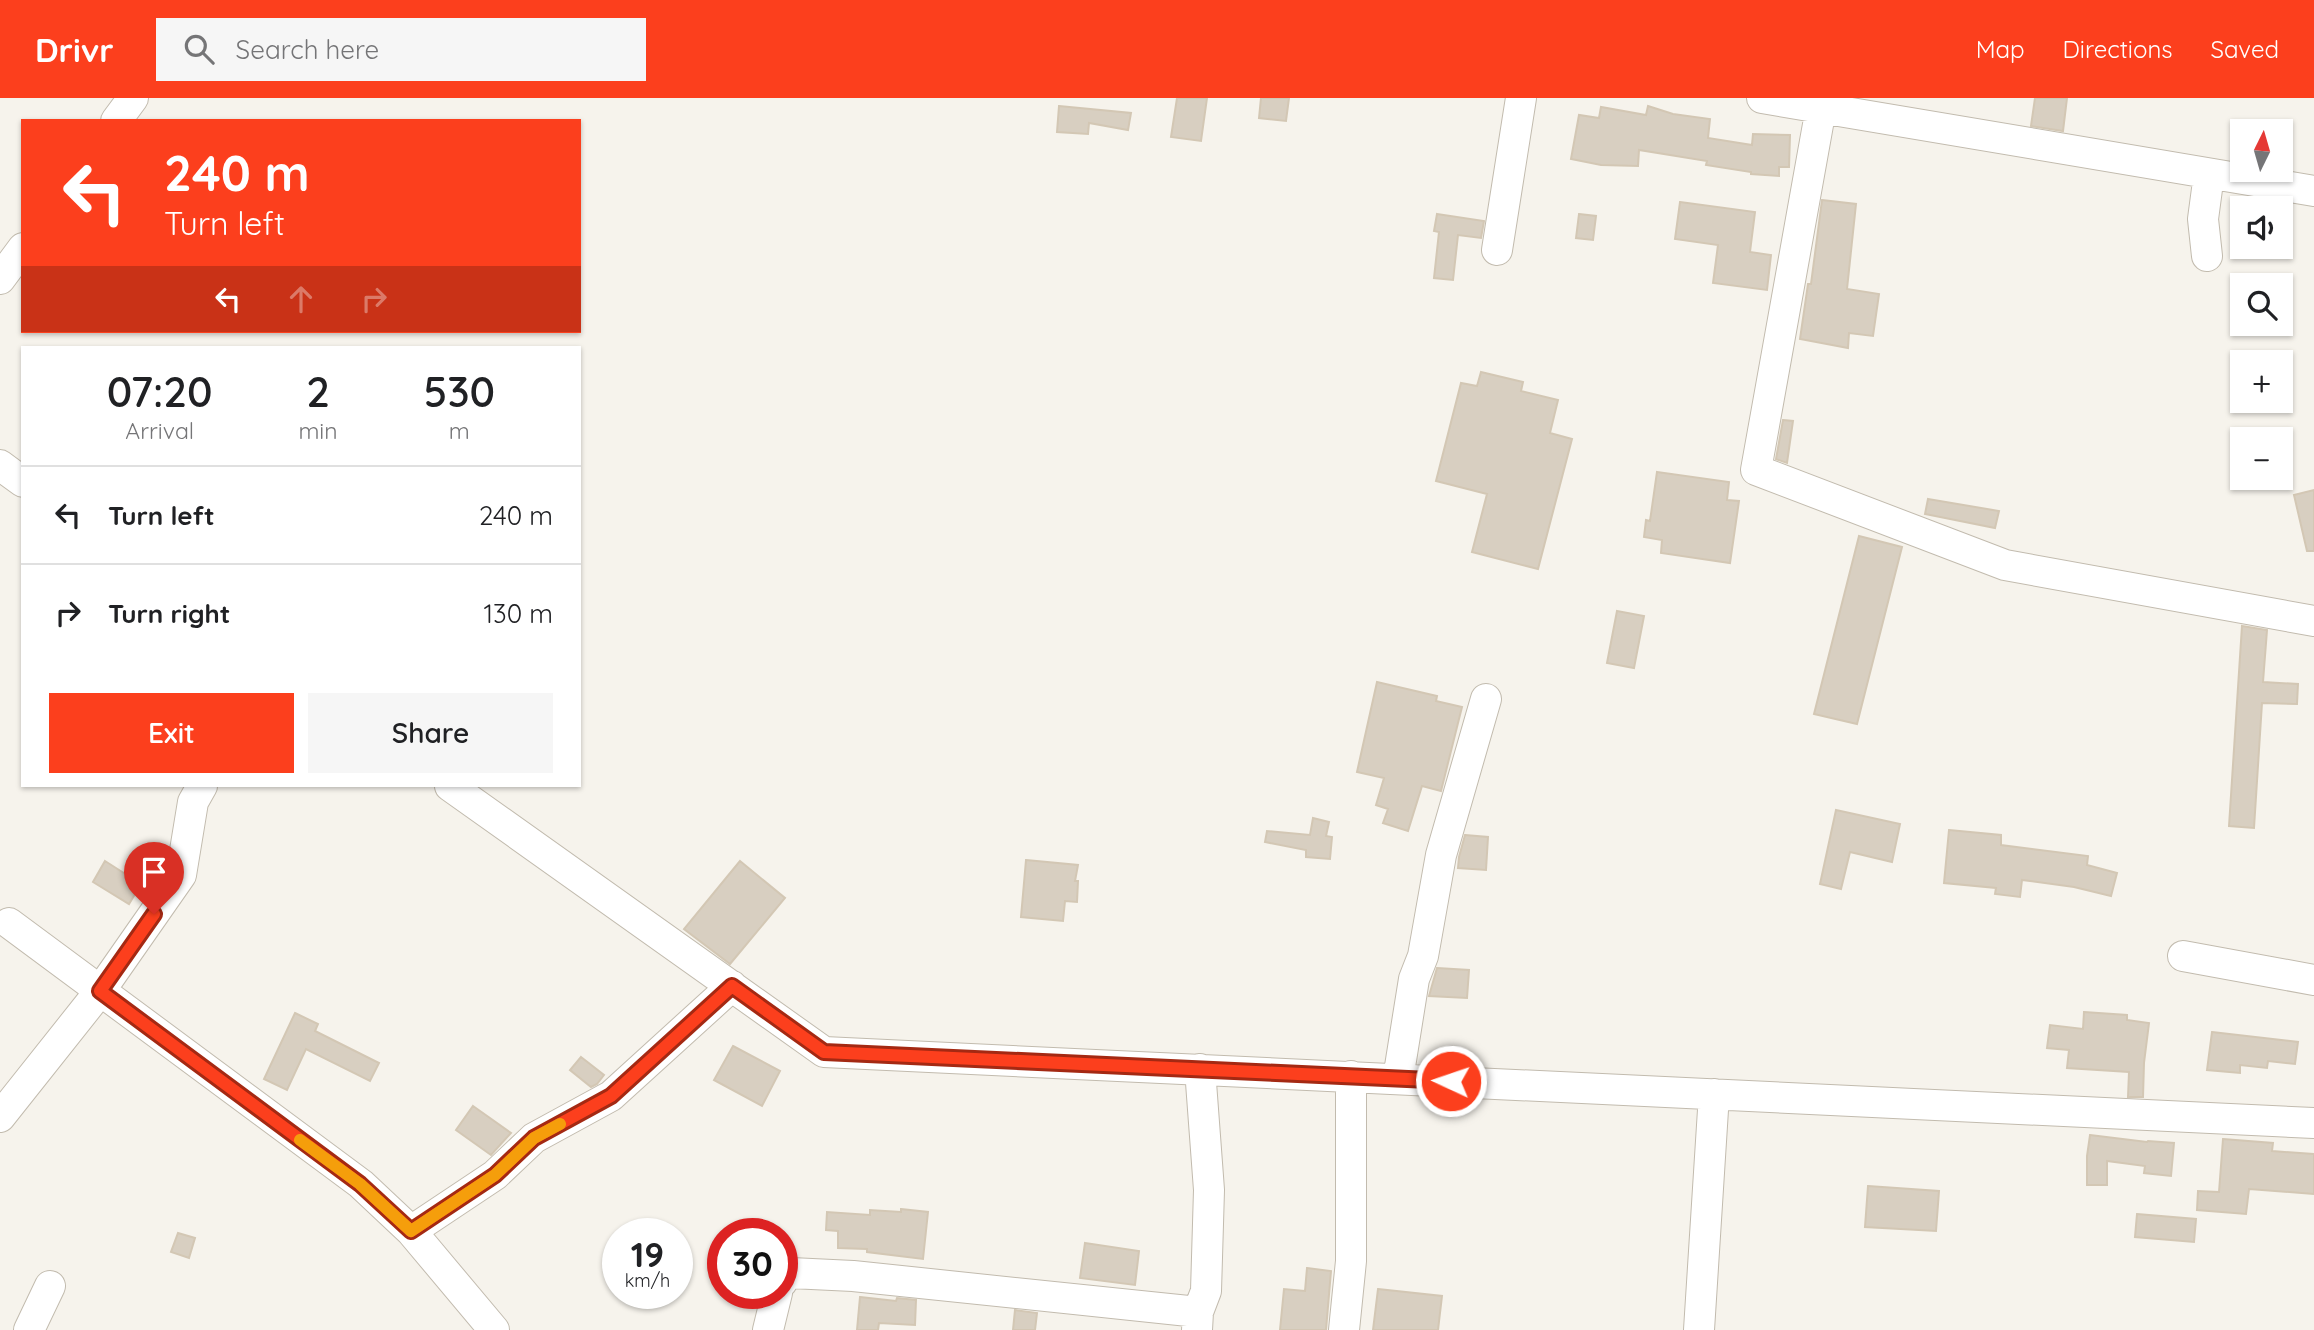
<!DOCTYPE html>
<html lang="en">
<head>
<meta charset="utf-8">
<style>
	body { margin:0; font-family:Quicksand,sans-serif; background:#f6f6f6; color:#202124; height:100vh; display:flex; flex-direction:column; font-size:26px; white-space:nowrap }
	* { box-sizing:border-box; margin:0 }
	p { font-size:23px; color:#757577 }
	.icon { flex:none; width:38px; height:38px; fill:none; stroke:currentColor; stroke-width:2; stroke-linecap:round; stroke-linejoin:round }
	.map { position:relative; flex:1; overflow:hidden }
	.sheet { position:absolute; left:21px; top:248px; width:560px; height:441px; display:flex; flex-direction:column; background:#fff; border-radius:0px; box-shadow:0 2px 5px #0004 }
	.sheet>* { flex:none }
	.guide { position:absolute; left:21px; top:21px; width:560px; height:214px; border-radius:0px; box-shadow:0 2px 5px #0004; background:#fc3f1d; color:#fff; overflow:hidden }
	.needle { width:46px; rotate:5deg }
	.tools { position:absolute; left:2230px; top:21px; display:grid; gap:14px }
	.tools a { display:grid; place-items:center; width:63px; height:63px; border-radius:0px; background:#fff; box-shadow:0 2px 5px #0004; font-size:35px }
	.speed { position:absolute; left:602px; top:1120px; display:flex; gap:14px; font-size:35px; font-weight:700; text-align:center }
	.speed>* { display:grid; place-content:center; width:91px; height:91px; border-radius:50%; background:#fff; box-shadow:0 2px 5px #0004; line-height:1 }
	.speed small { font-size:18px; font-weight:400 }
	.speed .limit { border:10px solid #d22; background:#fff; color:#111 }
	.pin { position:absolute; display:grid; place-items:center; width:60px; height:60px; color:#fff; margin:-72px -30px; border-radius:50% 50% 50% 0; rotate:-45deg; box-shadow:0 0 7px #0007 }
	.pin .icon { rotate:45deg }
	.me { position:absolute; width:77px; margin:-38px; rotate:273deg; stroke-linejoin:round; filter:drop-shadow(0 0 5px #0008) }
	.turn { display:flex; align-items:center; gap:24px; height:147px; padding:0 28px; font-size:32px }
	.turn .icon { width:91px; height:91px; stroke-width:2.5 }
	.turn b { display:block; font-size:49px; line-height:60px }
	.lanes { display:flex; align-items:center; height:66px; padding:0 28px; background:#0003; justify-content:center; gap:35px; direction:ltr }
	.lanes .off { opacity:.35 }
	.eta { display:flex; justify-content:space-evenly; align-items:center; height:119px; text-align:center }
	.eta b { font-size:42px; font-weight:600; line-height:49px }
	.button { display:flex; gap:14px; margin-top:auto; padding:14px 28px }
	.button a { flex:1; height:80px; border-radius:0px; background:#fc3f1d; color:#fff; font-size:28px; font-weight:600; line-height:80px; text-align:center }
	.button a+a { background:#f6f6f6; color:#202124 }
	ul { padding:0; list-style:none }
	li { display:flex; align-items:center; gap:21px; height:98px; padding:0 28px; border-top:2px solid #e0e0e0 }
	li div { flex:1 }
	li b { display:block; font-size:26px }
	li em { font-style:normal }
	header { display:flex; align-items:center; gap:42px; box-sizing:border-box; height:98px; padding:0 35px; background:#fc3f1d; color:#fff }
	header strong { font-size:33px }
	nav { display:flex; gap:38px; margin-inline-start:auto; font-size:24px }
	.search { width:490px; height:63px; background:#f6f6f6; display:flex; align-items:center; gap:18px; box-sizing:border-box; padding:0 24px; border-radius:0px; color:#757577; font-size:26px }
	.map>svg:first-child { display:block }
	.building { fill:#d8cfc1; stroke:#d3c7b4; stroke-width:2 }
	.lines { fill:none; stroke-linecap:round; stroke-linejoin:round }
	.minor-casing { stroke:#c2bbae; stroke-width:32 }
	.minor { stroke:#fff; stroke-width:30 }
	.route-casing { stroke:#a42913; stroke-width:18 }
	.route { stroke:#fc3f1d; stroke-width:12 }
	.slow { stroke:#f59e0b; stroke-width:12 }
</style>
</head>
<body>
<header>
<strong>Drivr</strong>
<div class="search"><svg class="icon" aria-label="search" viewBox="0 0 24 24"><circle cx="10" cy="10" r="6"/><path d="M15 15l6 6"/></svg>Search here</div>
<nav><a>Map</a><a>Directions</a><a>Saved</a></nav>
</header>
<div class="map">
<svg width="2314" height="1232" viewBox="0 0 2314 1232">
	<rect width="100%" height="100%" fill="#f6f3ec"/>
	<!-- building -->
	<path class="building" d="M1177,0H1207L1201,43L1171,39Z
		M1261,0H1289L1286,23L1259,20Z
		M2035,0H2067L2063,33L2031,28Z
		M1059,8L1131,15L1128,32L1089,25L1088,36L1057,34Z
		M1648,8L1673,16L1710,21L1708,40L1752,47L1753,36L1790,37L1789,69H1779V78L1751,76V74L1706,67L1707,63L1639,52L1638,68L1601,67L1571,61L1579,17L1599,20L1601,9L1646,17Z
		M1822,102L1856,106L1847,191L1879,196L1873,238L1849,235L1848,250L1800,241L1808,186H1811Z
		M1680,104L1755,114L1750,154L1771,157L1767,192L1713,185L1718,147L1675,141Z
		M1437,116L1484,123L1481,140L1458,137L1453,182L1434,180L1439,134L1434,133Z
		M1579,116L1596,118L1593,142L1576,140Z
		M1481,274L1523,284L1521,293L1558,302L1550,335L1572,341L1538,471L1472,454L1487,396L1436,383L1461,285L1477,288Z
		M1783,322L1793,323L1787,365L1776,361Z
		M1657,374L1729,384L1727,402L1739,403L1730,465L1661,455L1662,442L1644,439L1646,422L1650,423Z
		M2314,392V453H2307L2294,397Z
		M1928,401L1999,413L1995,430L1925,416Z
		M1859,438L1902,449L1857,626L1814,616Z
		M1617,513L1644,518L1634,570L1607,565Z
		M2242,528L2267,532L2263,584L2298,586L2297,606L2262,605L2254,730L2229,728Z
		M1377,584L1437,598L1436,603L1462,609L1441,693L1422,688L1408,733L1383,725L1388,711L1376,707L1384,680L1357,674Z
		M1836,712L1900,726L1892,764L1850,754L1841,791L1820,786Z
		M1313,720L1329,724L1326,738L1332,739L1330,761L1306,759V752L1265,744L1267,733L1310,737Z
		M1949,732L2001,737V747L2088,758L2087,767L2117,775L2111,798L2074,789L2022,782L2020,799L1995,796L1996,790L1944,785Z
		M1465,737L1488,739L1486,772L1458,770L1459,759Z
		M1026,762L1078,767L1075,783H1078L1077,804L1065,803L1063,823L1021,819Z
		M105,763L141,786L129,806L93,784Z
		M740,763L785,800L730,866L684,831Z
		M1437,870L1469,872L1467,900L1429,898Z
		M2084,914L2127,917V922L2149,925L2144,965L2143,999H2128L2129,974L2067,970L2069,952L2047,950L2050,927L2083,931Z
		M295,915L318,926L315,933L379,965L370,983L306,951L287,992L264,981Z
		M2212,934L2298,944L2295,966L2268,963L2267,970L2240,967V975L2207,972Z
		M733,948L780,973L762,1008L714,982Z
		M581,959L604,977L597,986L591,989L570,972Z
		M473,1008L511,1035L491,1057L456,1032Z
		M2090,1037L2147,1044L2148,1043L2174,1045L2171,1078L2144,1075L2145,1068L2107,1063V1087H2087V1058Z
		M2223,1041L2273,1045L2272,1053L2314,1056V1096L2249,1091L2246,1116L2197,1112L2198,1093L2219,1094Z
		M1868,1088L1939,1093L1936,1133L1865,1129Z
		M901,1111L928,1114L923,1161L867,1154V1151L838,1150V1133L826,1132L827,1114L870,1117V1112L901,1114Z
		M2137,1116L2196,1121L2194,1144L2135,1139Z
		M178,1135L195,1140L189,1160L171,1154Z
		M1085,1145L1139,1153L1135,1187L1080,1180Z
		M1307,1170L1331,1173L1326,1232H1280L1284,1191L1305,1193Z
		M1378,1191L1442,1198L1438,1232H1373Z
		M860,1199L896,1203L897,1200L916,1202L915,1227L879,1225L878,1232H857Z
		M1015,1212L1037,1215L1035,1232H1013Z"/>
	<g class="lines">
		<!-- minor casing -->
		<g class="minor-casing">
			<path id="minor" d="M1762,0L2314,93
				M1821,10L1756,372L2005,467L2314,523
				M116,23L133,0
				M1497,152L1521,0
				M2207,158L2203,121L2209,76
				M0,181L23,150
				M0,367L23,384
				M450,688L824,954L2314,1025
				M9,825L361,1086L411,1133L494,1232
				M2183,858L2314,882
				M1398,981L1414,881L1423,858L1441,757L1486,601
				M0,1019L100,893L181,777L193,704L202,688
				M411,1133L495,1077L534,1040L611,998L732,888
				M782,1184L786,1176L791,1175L853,1178L1198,1214
				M29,1232L50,1188
				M768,1232L777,1195
				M1197,1232L1198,1214L1206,1193L1209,1092L1200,971
				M1344,1232L1351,1163V978
				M1699,1232L1714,996"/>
		</g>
		<!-- minor -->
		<use href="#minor" class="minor"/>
	</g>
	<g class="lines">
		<!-- route casing -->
		<g class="route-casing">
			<path id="route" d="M154,816L100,893L360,1086L411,1133L495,1077L534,1040L611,998L732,888L824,954L1451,983"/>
		</g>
		<!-- route -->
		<use href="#route" class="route"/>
		<!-- slow -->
		<path class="slow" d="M300,1042L360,1086L411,1133L495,1077L534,1040L560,1026"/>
	</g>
</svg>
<div class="tools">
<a><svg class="needle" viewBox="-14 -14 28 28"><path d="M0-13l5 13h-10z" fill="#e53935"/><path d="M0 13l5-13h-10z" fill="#757577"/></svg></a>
<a><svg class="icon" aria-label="sound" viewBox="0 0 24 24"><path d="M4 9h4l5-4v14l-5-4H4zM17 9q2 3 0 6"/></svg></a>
<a><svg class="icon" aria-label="search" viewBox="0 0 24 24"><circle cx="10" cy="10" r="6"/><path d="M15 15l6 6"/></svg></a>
<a>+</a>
<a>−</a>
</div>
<div class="speed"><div>19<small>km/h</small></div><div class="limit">30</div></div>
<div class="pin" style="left:154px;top:816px;background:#d93025"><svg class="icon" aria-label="arrive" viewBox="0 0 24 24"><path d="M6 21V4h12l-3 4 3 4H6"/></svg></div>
<svg class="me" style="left:1451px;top:983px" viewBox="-20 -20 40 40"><circle r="17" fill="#fc3f1d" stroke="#fff" stroke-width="3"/><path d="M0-11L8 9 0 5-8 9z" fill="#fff"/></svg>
<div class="guide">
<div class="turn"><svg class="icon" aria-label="left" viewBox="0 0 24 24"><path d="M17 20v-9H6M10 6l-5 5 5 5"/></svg><div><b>240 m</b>Turn left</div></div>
<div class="lanes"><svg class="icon" aria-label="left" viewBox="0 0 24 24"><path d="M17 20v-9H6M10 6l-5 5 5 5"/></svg><svg class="icon off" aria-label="ahead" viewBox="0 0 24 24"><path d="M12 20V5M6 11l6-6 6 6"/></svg><svg class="icon off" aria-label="right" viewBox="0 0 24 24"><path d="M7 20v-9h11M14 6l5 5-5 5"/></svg></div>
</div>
<section class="sheet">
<div class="eta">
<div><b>07:20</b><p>Arrival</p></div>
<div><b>2</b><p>min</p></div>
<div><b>530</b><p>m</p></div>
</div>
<ul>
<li><svg class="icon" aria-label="left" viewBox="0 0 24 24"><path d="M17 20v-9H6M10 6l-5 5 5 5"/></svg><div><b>Turn left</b></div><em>240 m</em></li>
<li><svg class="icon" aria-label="right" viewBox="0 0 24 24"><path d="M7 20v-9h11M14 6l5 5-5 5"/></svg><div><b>Turn right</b></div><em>130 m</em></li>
</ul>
<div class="button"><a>Exit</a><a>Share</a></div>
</section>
</div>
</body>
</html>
